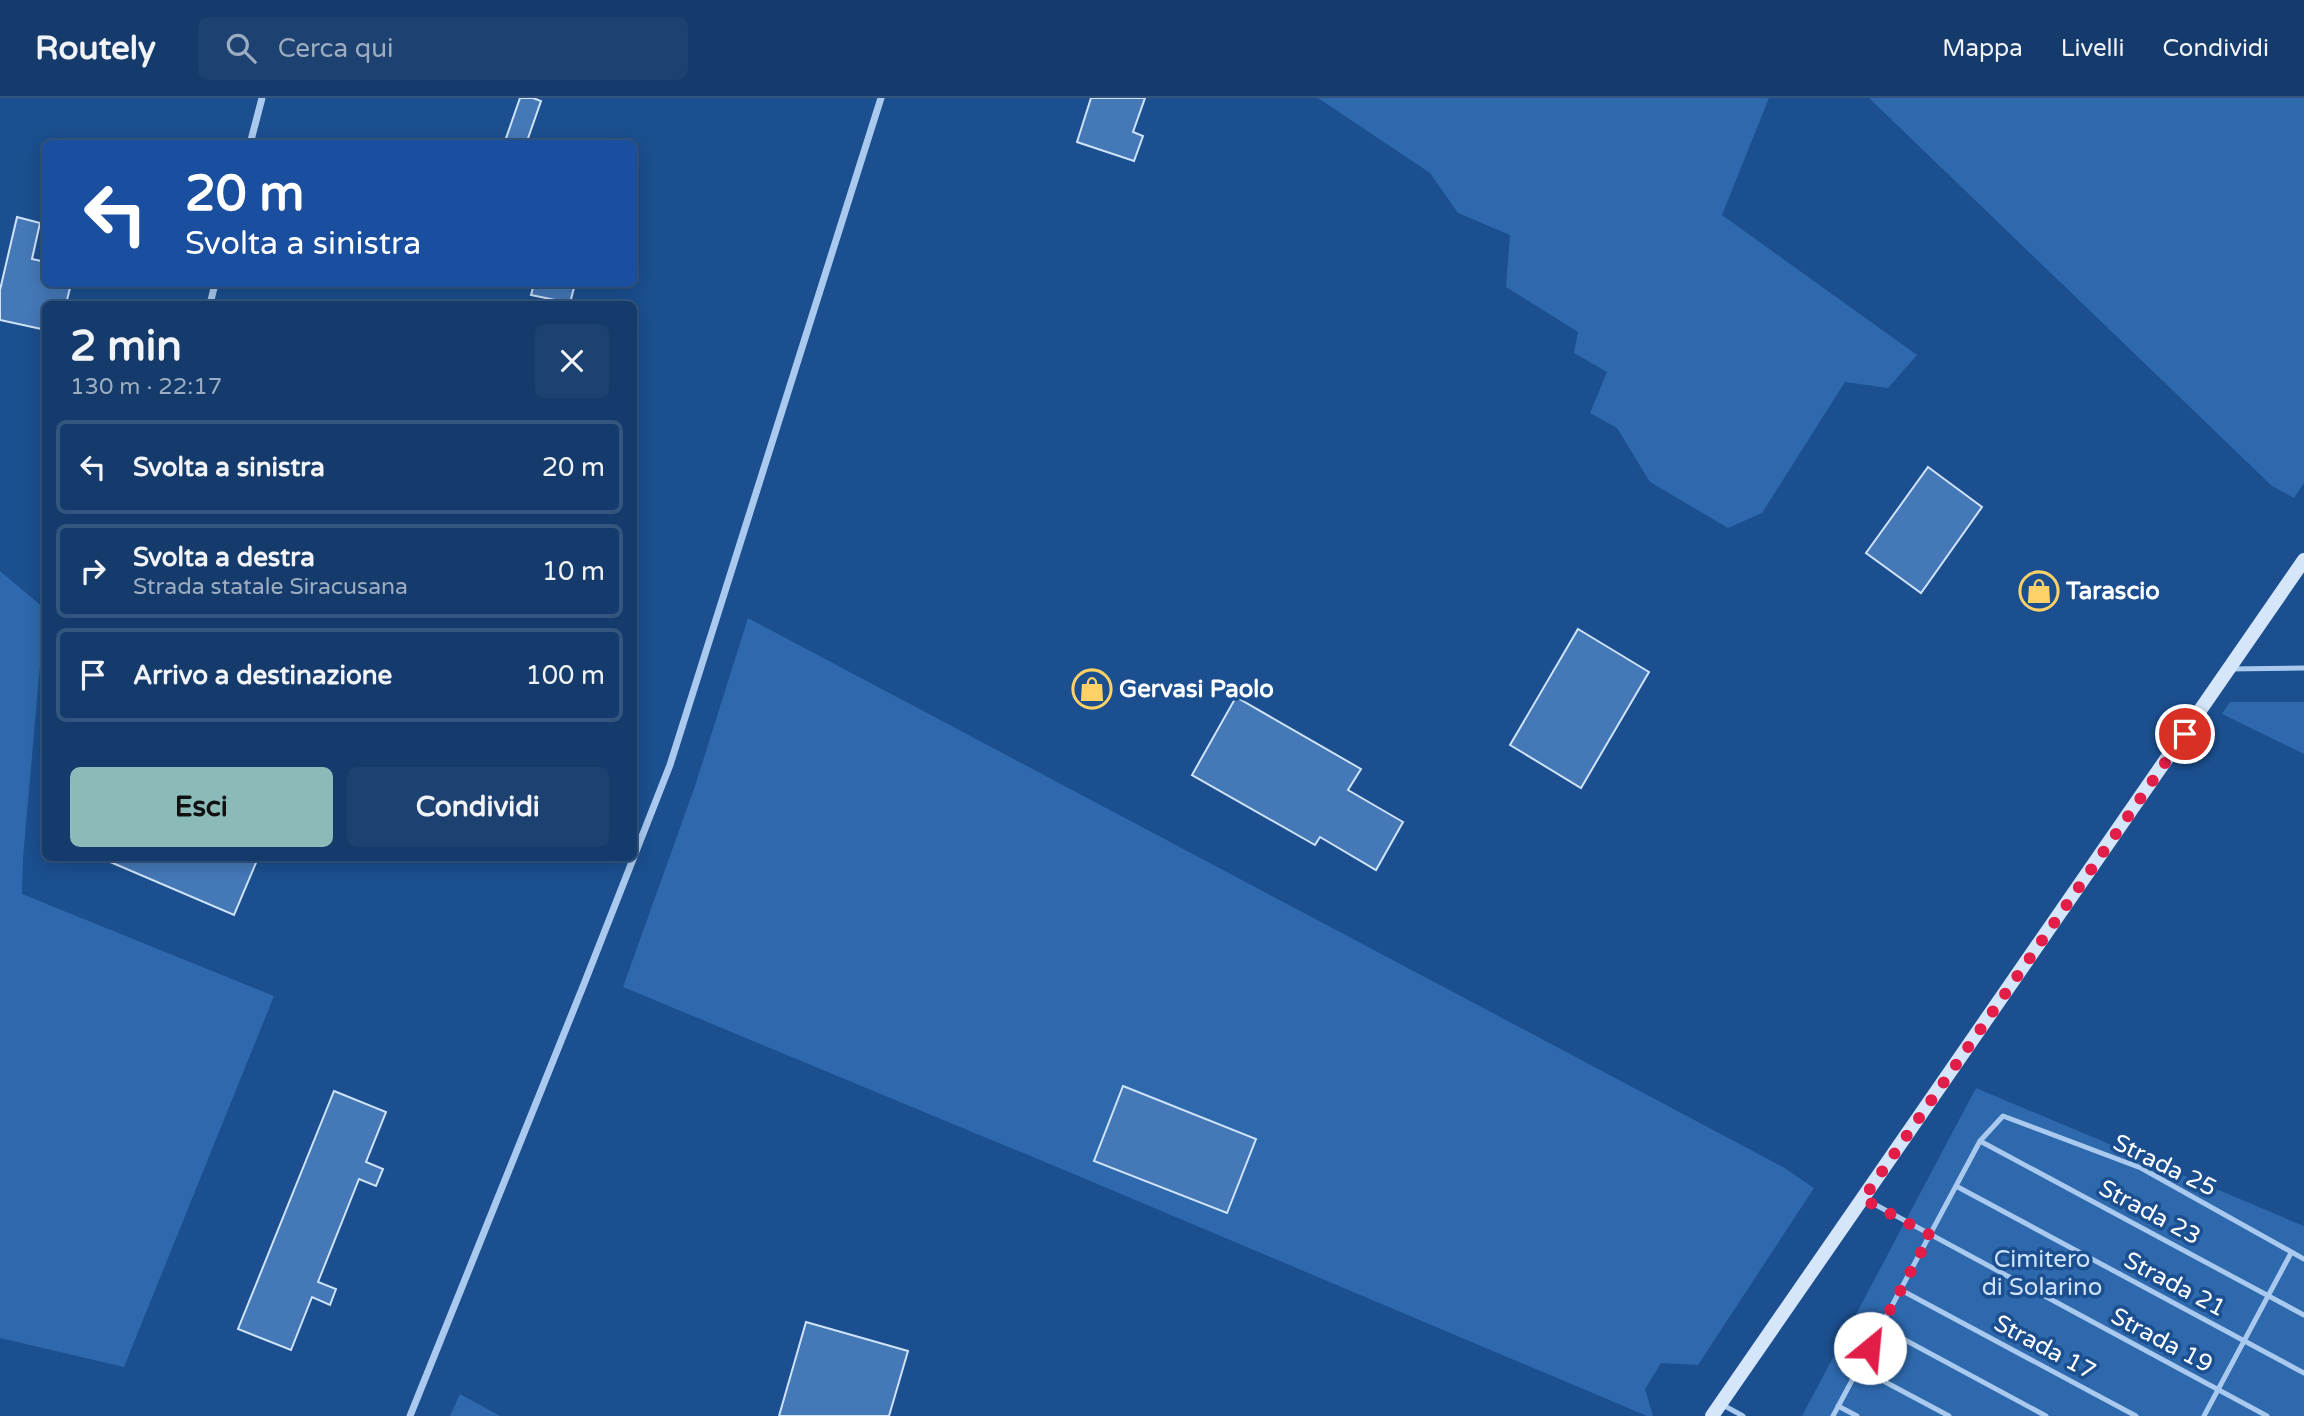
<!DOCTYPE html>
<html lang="it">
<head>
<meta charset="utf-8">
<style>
	body { margin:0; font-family:"Varela Round",sans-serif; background:#1d4271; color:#f1f3f6; height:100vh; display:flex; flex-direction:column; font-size:26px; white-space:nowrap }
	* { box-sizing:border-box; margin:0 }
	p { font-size:23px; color:#9dadc1 }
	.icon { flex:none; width:38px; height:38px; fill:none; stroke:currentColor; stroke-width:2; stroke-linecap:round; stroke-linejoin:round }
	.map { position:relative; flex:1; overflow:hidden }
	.panel { position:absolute; left:42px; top:203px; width:595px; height:560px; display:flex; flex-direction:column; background:#143b6b; border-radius:10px; box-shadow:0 4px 18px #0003,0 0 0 2px #33557e }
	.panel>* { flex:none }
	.banner { position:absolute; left:42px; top:42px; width:595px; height:147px; border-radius:10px; box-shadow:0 4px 18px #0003,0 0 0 2px #33557e; background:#1a4fa0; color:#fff; overflow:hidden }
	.pin { position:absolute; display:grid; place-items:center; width:60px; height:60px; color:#fff; margin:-30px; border:4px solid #fff; border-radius:50%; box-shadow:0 2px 7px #0007 }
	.me { position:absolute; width:77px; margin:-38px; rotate:28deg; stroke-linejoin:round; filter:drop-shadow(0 0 5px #0008) }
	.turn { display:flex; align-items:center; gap:24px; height:147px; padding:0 28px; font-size:32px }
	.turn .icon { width:91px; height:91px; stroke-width:2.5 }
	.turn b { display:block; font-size:49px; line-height:60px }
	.round { display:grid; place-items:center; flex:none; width:74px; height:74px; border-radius:10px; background:#1d4271 }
	.head { display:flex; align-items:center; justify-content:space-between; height:119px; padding:0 28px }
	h1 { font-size:42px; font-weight:700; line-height:52px }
	.cta { display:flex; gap:14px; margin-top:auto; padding:14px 28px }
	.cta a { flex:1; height:80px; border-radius:10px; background:#8bbbb9; color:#111; font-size:28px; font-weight:700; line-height:80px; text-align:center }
	.cta a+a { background:#1d4271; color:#f1f3f6 }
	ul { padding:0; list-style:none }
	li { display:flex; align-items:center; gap:21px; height:94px; margin:0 14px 10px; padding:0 14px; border:4px solid #33557e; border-radius:10px }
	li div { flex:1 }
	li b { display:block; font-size:26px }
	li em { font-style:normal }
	header { display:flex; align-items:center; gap:42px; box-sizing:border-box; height:98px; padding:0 35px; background:#143b6b; border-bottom:2px solid #33557e }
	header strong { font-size:33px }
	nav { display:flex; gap:38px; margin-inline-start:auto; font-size:24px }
	.search { width:490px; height:63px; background:#1d4271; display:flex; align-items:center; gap:18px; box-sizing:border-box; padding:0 24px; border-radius:10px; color:#9dadc1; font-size:26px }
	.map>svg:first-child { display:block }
	.green { fill:#2e69ad }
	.building { fill:#4478b7; stroke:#cfe3fa; stroke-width:2 }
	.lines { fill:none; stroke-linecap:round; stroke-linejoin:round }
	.lane { stroke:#a9c9ee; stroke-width:5 }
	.street { stroke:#a9c9ee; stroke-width:7 }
	.secondary { stroke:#d6e6fa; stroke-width:14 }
	.route { stroke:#e11d48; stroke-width:12; stroke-dasharray:0 21.6 }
	.labels { text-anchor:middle; stroke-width:7; stroke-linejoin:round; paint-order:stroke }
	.poi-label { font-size:24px; font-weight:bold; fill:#fff; stroke:#1b4f8f; text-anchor:start }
	.street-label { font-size:24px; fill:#fff; stroke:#1b4f8f }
	.park-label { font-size:24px; fill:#cfe3fa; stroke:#1b4f8f }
</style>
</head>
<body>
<header>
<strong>Routely</strong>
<div class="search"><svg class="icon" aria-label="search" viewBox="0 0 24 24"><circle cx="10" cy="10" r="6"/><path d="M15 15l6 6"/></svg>Cerca qui</div>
<nav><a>Mappa</a><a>Livelli</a><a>Condividi</a></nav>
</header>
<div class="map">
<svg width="2304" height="1318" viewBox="0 0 2304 1318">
	<rect width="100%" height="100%" fill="#1b4f8f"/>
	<!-- green -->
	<path class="green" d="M1318,0H1769L1722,117L1917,257L1888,290L1845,284L1762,415L1728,430L1650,384L1617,330L1590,315L1607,274L1574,255L1578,234L1506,189L1510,137L1458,115L1430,75Z
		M1869,0H2304V385L2294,400L2272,388Z
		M0,473L45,511L23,760L22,796L274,898L124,1269L0,1240Z
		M748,520L1783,1069L1814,1090L1698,1267L1661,1265L1645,1291L1653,1318H1647L1088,1082L623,889L695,688Z
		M2230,604H2304V656L2222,616Z
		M1976,990L2304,1128V1318H1802Z
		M460,1296L500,1318H450Z"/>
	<!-- building -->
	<path class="building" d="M520,0H533L541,3L526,46H504Z
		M1091,0H1145L1133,34L1143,38L1134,63L1077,44Z
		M17,119L40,125L32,161L46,164V186H71L66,206H46V232L0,222V192Z
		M534,186H575L570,205L531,197Z
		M1928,369L1982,409L1921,495L1866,455Z
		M1578,531L1649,574L1581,690L1510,647Z
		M1236,599L1361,671L1348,692L1403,724L1376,772L1320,739L1315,747L1192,677Z
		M101,760H258L234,817Z
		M1123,988L1256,1041L1227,1115L1094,1063Z
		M334,993L386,1014L366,1064L383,1071L376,1088L359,1081L318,1184L336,1191L330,1207L312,1199L291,1252L238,1231Z
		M806,1224L908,1253L889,1318H779Z"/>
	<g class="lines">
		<!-- lane -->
		<path class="lane" d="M2230,571L2304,570
			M1980,1043L2304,1217
			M1956,1088L2304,1275
			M1863,1100L2267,1318
			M1901,1192L2136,1318
			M1881,1229L2046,1318
			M1859,1270L1949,1318
			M1721,1306L1743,1318
			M1838,1308L1857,1318
			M1833,1318L1980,1043L2003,1018L2141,1070L2304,1161
			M2204,1318L2291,1155"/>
		<!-- street -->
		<path class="street" d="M250,46L262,0
			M210,206L215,186
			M410,1318L584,886L670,667L881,0"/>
		<!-- secondary -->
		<path class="secondary" d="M1712,1318L2304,462"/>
	</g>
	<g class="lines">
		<!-- route -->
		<path class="route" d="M1870,1250L1930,1137L1863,1101L2185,636"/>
	</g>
	<!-- icons -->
	<defs>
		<g id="shop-ring" transform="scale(2.0125)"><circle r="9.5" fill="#1b4f8f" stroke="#ffd166" stroke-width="1.5"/><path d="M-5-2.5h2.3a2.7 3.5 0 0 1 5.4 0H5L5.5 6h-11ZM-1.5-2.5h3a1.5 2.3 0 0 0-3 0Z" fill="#ffd166"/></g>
	</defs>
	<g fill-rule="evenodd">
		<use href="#shop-ring" x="2039" y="493"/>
		<use href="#shop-ring" x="1092" y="591"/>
	</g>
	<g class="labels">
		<!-- poi labels -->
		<g class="poi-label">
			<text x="2066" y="501">Tarascio</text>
			<text x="1119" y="599">Gervasi Paolo</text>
		</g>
		<!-- street labels -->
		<g class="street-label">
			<text transform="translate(2165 1067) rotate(26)" y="8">Strada 25</text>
			<text transform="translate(2150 1114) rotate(28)" y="8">Strada 23</text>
			<text transform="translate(2175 1186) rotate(28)" y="8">Strada 21</text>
			<text transform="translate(2162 1242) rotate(28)" y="8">Strada 19</text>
			<text transform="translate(2045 1249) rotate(28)" y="8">Strada 17</text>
		</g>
		<!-- park labels -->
		<g class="park-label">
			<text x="2042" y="1169">Cimitero<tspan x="2042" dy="28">di Solarino</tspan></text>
		</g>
	</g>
</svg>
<div class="pin" style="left:2185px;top:636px;background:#d93025"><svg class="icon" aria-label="arrive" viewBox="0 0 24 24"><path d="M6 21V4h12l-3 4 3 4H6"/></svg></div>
<svg class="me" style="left:1870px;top:1250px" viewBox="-20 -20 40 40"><circle r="19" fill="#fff"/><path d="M0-13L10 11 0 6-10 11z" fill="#e11d48"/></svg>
<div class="banner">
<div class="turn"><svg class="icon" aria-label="left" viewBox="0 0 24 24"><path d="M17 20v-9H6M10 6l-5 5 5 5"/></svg><div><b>20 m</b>Svolta a sinistra</div></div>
</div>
<section class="panel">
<div class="head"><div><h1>2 min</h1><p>130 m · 22:17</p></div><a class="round"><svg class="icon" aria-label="close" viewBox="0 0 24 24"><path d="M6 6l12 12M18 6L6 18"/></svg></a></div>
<ul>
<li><svg class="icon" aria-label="left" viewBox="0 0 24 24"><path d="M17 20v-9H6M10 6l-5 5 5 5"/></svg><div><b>Svolta a sinistra</b></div><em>20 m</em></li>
<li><svg class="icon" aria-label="right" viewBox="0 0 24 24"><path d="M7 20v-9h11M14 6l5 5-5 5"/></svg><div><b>Svolta a destra</b><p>Strada statale Siracusana</p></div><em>10 m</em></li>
<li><svg class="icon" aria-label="arrive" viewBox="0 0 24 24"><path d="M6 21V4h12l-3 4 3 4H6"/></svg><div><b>Arrivo a destinazione</b></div><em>100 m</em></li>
</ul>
<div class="cta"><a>Esci</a><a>Condividi</a></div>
</section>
</div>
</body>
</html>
